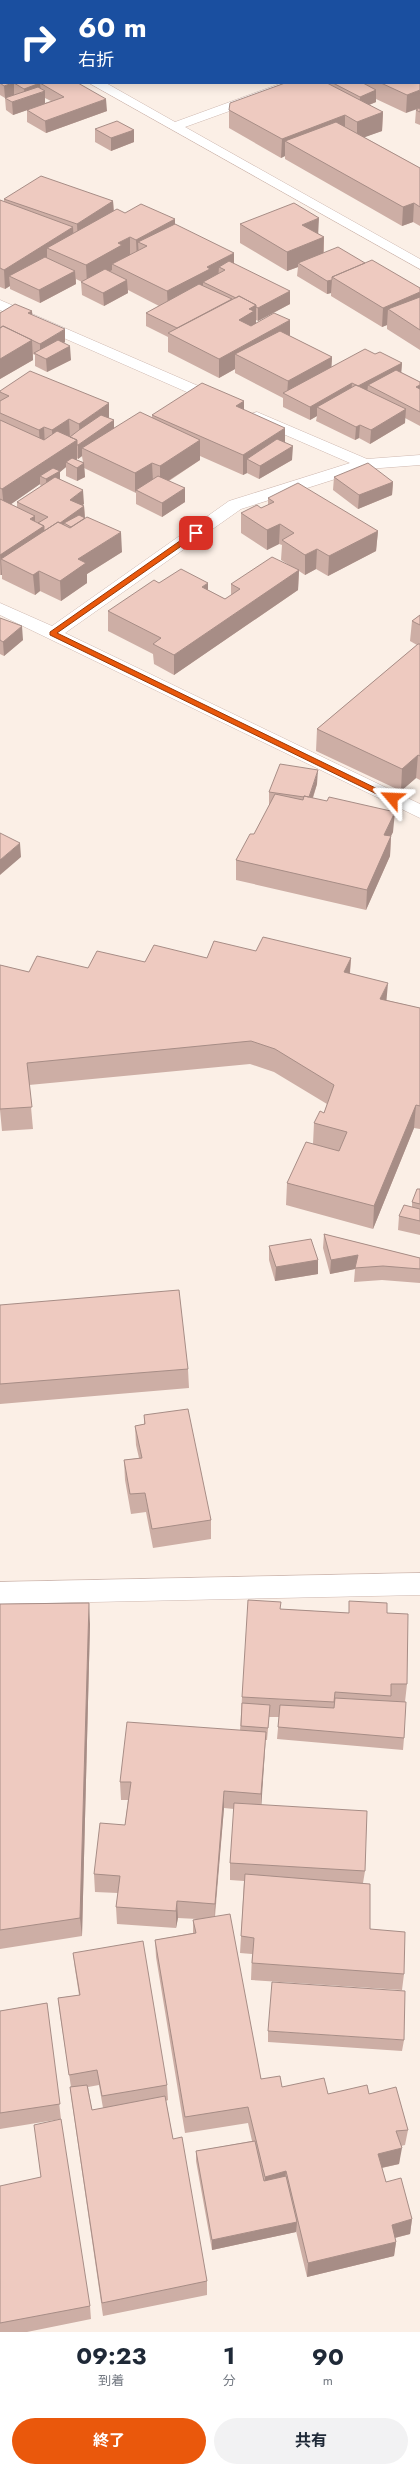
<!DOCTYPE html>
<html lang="ja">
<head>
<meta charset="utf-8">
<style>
	body { margin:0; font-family:Jost,"Noto Sans JP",sans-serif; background:#f2f2f3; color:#1f2937; height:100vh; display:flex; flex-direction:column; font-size:15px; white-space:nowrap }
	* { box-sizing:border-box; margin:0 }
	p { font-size:13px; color:#747a83 }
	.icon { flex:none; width:22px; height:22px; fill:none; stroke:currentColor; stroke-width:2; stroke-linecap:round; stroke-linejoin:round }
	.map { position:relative; height:2332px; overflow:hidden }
	.details { display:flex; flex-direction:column; background:#fff; flex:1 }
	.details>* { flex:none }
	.guide { position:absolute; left:0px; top:0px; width:420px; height:84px; box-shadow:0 2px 10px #0003; background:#1a4fa0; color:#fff; overflow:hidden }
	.pin { position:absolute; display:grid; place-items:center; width:34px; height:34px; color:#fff; margin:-17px; border-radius:8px; box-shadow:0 2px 6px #0006 }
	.me { position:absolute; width:44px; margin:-22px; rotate:296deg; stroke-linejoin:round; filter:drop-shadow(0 0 3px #0008) }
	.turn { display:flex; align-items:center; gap:14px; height:84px; padding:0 12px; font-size:18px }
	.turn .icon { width:52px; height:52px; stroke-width:2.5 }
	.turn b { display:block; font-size:28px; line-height:34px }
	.eta { display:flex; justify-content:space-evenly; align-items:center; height:68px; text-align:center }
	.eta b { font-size:24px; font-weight:700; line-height:28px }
	.button { display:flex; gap:8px; margin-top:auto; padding:8px 12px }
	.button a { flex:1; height:46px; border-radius:24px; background:#ea580c; color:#fff; font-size:16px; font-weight:700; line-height:46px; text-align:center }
	.button a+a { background:#f2f2f3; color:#1f2937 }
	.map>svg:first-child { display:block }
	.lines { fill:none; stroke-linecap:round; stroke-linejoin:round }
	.minor-casing { stroke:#ceb8b0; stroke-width:1 }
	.minor { fill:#fff; fill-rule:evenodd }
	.wall { fill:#cdaea5; fill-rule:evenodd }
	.shaded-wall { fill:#a78d86 }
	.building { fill:#eecac0; stroke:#a78d86 }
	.route { fill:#ea580c; stroke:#983908 }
</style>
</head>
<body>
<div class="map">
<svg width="420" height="2332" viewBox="0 0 420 2332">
	<rect width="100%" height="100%" fill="#fbefe6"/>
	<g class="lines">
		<!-- minor casing -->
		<g class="minor-casing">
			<path id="minor" d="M316,0H330V1H316Z
				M0,27H1V36H0Z
				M419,40H420V49H419Z
				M89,83H106L175,122L282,83H301L299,86L185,127L420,259V269Z
				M0,300L226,398L228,401L226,404H214L0,310Z
				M257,412L367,459L420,455V465L367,469L241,509L65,633L420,804V818L0,615V603L52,626L229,501L350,463L251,420L249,417L251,414Z
				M420,1573V1595L0,1604V1582Z"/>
		</g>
		<!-- minor -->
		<use href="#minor" class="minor"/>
	</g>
	<!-- wall -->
	<path class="wall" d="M17,0H161V1H17Z
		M192,0H321L323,1H194Z
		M374,0H420V20L419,21V1H374Z
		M0,47L1,83H78L107,111L46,133L27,122V110L13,115L6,110L5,98L0,95ZM45,98L51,101L45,103Z
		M285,83H363L365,84V83H419L406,113L376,99V102L369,105L383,112L382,131L364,137L420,168V226L413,222L402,226L285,159V156L281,158L229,128V110Z
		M420,108V125L415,123L416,110Z
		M95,129L134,130V142L111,151L95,142Z
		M4,199L113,201L114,211L125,213L175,225L234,264L290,304L258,321L256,320V323L290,336L332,357L331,367L375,354L402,363L401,372L420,382V426L405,418V423L370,444L359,438L355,440L316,421L317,416L310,420L283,407V398L235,373V369L219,378L168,352V337L146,326V313L159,306L128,290V293L104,306L82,295L81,282H82L76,279V284L40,303L10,289V286L5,289L0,287V200L4,202Z
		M240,224L319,234L324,237V253L365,263L420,288V350L387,329V325L382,327L331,296V293L327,294L297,276L298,267L287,271L240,243Z
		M32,311V315L65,342L64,343L71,360L47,372L35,366V355L33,354V360L0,379V313Z
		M0,391L109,418L114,428L152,418V415L244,401V410L285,442L292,460L259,479L247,473L243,475L200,456V460L169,481L185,502L162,517L136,504V493L84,468L85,477L77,481L66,476V467L60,472V480L84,504L82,505L84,506L85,518L122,552L87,574V583L61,601L40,591L35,595L2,579V575H0ZM82,456L83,462L77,460V458L78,459ZM40,484L41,487L17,502V507L11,504Z
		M334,477L393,482L392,495L358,509L333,490Z
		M268,498L378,531L376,551L328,576L316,569L305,575L299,571L298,590L174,675L154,664L153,654L108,631V611L159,583L208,590L225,599L231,595V584L295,569L281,560L282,545L279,544L267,550L241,533V513L261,508L268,505Z
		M420,615V780L416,778L401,791L316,751L317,729L417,645L410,641L412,621Z
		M0,618L23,640L4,656L0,654Z
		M317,784L313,798L393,832L391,836L390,856L366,910L236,880V860L254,834L269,806V792Z
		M256,951L351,958L350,974L386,1000L420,1008V1129L414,1128L373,1229L286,1205L287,1183L313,1144L314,1123L324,1113L327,1104L274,1072L250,1064L29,1085L33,1129L2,1131L0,1110V965L29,972L88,968L145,962L207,958Z
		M420,1189V1235L398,1230L399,1216L412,1207V1202Z
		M324,1234L420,1258V1283L382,1280L354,1282L355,1269L330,1274L323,1248Z
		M269,1246L318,1260V1274L275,1281L269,1260Z
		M0,1305L188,1369L189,1388L0,1404Z
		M144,1415L211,1520V1539L153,1548L146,1512L131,1514L125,1480L124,1460L139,1458L136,1445L135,1426L144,1424Z
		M0,1604L90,1624L82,1936L0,1949Z
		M281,1609L348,1613H387L407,1684L405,1702L404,1738L403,1750L277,1739L279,1717H269L267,1740H265L261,1804L365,1871L363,1883L370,1929L404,1974L402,1990L251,1980L252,1954L240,1953L241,1936L244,1881L230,1880V1863L234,1809L224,1808L215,1917L261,2079L282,2087L328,2094H369L408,2130L405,2145L401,2146L399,2164L382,2168L386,2182L412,2219L410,2234L395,2238L396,2242L394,2256L307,2277L296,2231V2232L212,2250L196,2161V2151L252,2141L248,2123L185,2133L156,1957L155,1940L193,1933V1920L197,1919L178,1918L176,1928L117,1924L116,1907L118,1893L95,1892L94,1874L125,1825L128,1800H121L120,1782L240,1731L242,1697Z
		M73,1953L167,2085L168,2100L166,2101L173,2139L207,2281V2295L103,2316L72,2103L70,2087H71L60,2015L58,1998L79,1995L75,1969ZM99,2085L103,2108L92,2110L88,2087Z
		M47,2003L61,2119L0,2129V2011Z
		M268,2031L404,2040L402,2051L268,2042Z
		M0,2186L90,2306L91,2319L27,2332H0Z"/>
	<!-- shaded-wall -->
	<path class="shaded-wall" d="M79,0H91V1H76Z
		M150,0H161V1H150Z
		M419,3H420V20L419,21Z
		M0,59H1V77H0Z
		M14,83V95L5,98L4,86Z
		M40,83L41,93L45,91V104L13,115L12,102L25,98L24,89Z
		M376,90V102L359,109L360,97Z
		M420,90V108L406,113L407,95Z
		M106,99L107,111L46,133L45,121Z
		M383,112L382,131L357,140V122Z
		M345,115V134L285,141V156L281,158L282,139Z
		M134,130V142L111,151V138Z
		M113,201L114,219L78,243L77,224Z
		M414,203L413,222L402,226L403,207Z
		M319,218L318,237L302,225Z
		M175,219V238L147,246L138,242L139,258L137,259L136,240Z
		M73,227L74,246L47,248V262L9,276L10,286L5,289L4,270Z
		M130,237V256L112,264V270L87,284L86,265L118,243Z
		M324,237L323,256L298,263V267L287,271V252Z
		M234,253V272L225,270L219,267L218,280L203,282V291L168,310L167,291L207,267Z
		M75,271L76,284L40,303L39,290Z
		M127,280L128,293L104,306L103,293Z
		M332,280L331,293L327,294V281Z
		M290,291V304L258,321V308Z
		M420,292V311L388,309L387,325L382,327L383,308Z
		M256,305V324L239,339V320L249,309Z
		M32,311L33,324L28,313Z
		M290,320V340L235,354V369L219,378V359Z
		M65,329V342L42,357L40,356V344Z
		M32,340L33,360L0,379V359Z
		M70,346L71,360L47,372L46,359Z
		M332,357L331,376L287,395L288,381Z
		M402,363L401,376L368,385L367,394L358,386Z
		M352,383L351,396L317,407V416L310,420V407Z
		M420,385V397L416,387Z
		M244,401V421L236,406Z
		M109,403V423L80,443L79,424Z
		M406,409L405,423L370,444L371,430Z
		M69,419L70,439L53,450L52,430Z
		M114,420V433L82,448V456L78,459V445Z
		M360,425L359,438L355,440L356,427Z
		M44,427L45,447L40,450L39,430Z
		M285,428V447L247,459V473L243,475V455Z
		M77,440V460L70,464L66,462V467L60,472V484L47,492L46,479L40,476V484L4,509L2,489Z
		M200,440V460L160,486V466Z
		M293,446L292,460L259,479L260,466Z
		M84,463L85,477L77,481V468Z
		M152,463L153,482L136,490L135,493V473Z
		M393,482L392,495L358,509L359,495Z
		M185,488V502L162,517V503Z
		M83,490L84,504L71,513L70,500Z
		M84,506L85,520L64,523L65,534L47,532Z
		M35,516V527L44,526L45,546L1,559L2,575H1L0,555L30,519Z
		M280,524L279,544L267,550V530Z
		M378,531L376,551L328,576L329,556Z
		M121,532L122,552L87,574V583L61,601L60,581L78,559Z
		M317,549L316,569L305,575V555Z
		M299,570L298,590L174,675V655Z
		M39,571L40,591L35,595L33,575Z
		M208,583V603L202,587Z
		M22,626L23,640L4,656L3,642Z
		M418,755L416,778L401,791L402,769Z
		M318,770L317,784L308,812L309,798Z
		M395,812L393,832L391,836L390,856L366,910L367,890L384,835Z
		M20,843L21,857L0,875V860Z
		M351,958L349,981L344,972Z
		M388,983L386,1006L380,999Z
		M416,1105L414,1128L373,1229L374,1206Z
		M358,1255L355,1269L330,1274L331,1260Z
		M318,1260V1274L275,1281L276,1267Z
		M89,1603L90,1624L82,1936L80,1918Z
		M266,1732L265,1750L261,1811V1794Z
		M224,1791V1808L214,1921L215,1904Z
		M177,1901L178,1918L176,1928V1911Z
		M402,2148L399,2164L376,2169L378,2154Z
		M286,2171L285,2186L264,2191L265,2177Z
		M412,2219L410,2234L390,2239L392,2225Z
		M297,2222L296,2232L212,2250V2240Z
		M396,2242L394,2256L307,2277L308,2263Z"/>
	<!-- building -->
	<path class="building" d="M37,0H79L76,1H39Z
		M103,0H153L155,1H100Z
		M229,0H321L323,1H231Z
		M405,0H420V3H419V1H407Z
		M0,47L1,48V59H0Z
		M419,55H420V90L407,95L381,83H419Z
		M0,68H1V83H13L4,86L0,83Z
		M14,83H78L106,99L45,121L27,110L64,97L40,83L24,89Z
		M285,83H327L383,112L357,122L345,115L282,139L229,110L230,103Z
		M333,83H363L376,90L360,97Z
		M38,87L45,91L12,102L5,98Z
		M420,108V112L416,110Z
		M117,121L134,130L111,138L95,129Z
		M336,122L420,168V207L414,203L403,207L285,141Z
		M41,176L113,201L77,224L4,199Z
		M0,200L73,227L4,270L0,268Z
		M294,203L319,218L302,225L324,237L287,252L240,224Z
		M141,204L175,219L136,240L130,237L118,243L122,245L86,265L47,248L117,209L125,213Z
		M175,224L234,253L207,267L210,269L167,291L112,264L147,246L138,242Z
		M338,247L365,263L332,277V280L327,281L298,263Z
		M45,257L75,271L39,290L9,276Z
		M372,260L420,288V292L383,308L332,277Z
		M229,261L290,291L258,308L256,307V305L239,296L236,298L203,282L225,270L219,267Z
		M105,269L127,280L103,293L81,282Z
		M199,284L232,299L177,328L146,313Z
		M239,296L256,305L249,309L254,311L239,320L251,326L274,313L290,320L219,359L168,333Z
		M420,297V330L388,309Z
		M15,304L32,311L28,313L65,329L40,344L3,326L0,328V313Z
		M3,326L32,340L0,359V328Z
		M280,331L332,357L288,381L235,354Z
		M58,340L70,346L46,359L34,353Z
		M365,349L375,354L380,352L402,363L358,386L352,383L310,407L283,393Z
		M396,370L420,382V385L416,387L420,389V412L368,385Z
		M30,371L109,403L79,424L69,419L52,430L44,427L39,430L0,413V401L9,396L0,392V391Z
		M202,383L244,401L236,406L285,428L243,455L152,415Z
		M356,385L406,409L371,430L360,425L356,427L317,407Z
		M140,412L200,440L160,466L152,463L135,473L82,448Z
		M101,415L114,420L78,445H77V440L70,437L79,430Z
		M0,420L44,440L57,431L77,440L2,489L0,488Z
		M277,439L293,446L260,466L247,459Z
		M72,458L84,463L77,468L66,462Z
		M368,463L393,482L359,495L334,477Z
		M53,468L60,471L46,479L40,476Z
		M158,476L185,488L162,503L136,490Z
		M55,477L83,490L70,500L84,506L60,523L58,522L44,531V526L38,523L48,517L17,502Z
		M298,483L378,531L329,556L317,549L305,555L282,540L294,533L280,524L267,530L241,513L257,505L261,508L274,502L268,498Z
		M0,499L35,516L30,519L44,526L0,555Z
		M79,515L85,518L71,527L64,523Z
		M87,517L121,532L78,559L86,563L60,581L39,571L33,575L1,559L58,522L70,528Z
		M272,557L299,570L174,655L153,644L161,638L108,611L154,580L159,583L181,569L208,583L202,587L225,599L240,589L231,584Z
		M420,615V625L412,621Z
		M0,618L22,626L3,642L0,640Z
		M418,644H420V756L418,755L402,769L317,729Z
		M280,764L318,770L309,797L304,796V797L269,792Z
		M275,794L303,800L304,796L327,801L329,797L395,812L384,835L391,836L367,890L236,860L250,834H254Z
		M0,833L20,843L0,860Z
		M263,937L351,958L344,972L388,983L380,999L420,1008V1106L416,1105L374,1206L287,1183L306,1142L339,1151L347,1132L314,1123L320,1111L324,1113L334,1085L275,1049L251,1041L27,1063L32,1107L0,1109V965L29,972L37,956L88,968L97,951L145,962L154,945L207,958L214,941L256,951Z
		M417,1189H420V1204L412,1202Z
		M404,1205L420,1209V1221L399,1216Z
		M324,1234L420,1258V1269L383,1266L355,1268L358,1255L331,1260Z
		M311,1239L318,1260L276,1267L269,1246Z
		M179,1290L188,1369L0,1384V1305Z
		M188,1409L211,1520L152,1529L145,1493L130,1494L124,1460L142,1458L135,1426L145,1424L144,1415Z
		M248,1600L281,1602L280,1609L349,1613V1601L387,1603V1613L408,1614L407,1684H391V1696L335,1692L334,1702L242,1697Z
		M89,1603L80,1918L0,1930V1604Z
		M335,1698L406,1702L404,1738L278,1727L280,1705L334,1708Z
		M242,1703L270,1705L268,1728L241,1726Z
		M127,1722L266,1732L261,1794L224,1791L215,1904L177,1901L176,1911L116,1907L120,1876L94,1874L100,1823L125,1825L131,1782H120Z
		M234,1803L367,1811L365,1871L230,1863Z
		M245,1874L370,1884V1929L405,1932L404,1974L252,1963L254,1938L241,1936Z
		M230,1914L261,2079L280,2076L282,2087L324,2078L328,2094L367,2085L369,2094L396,2087L408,2130L396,2131L402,2148L378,2154L386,2182L401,2178L412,2219L392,2225L396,2242L308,2263L286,2171L265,2177L248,2107L185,2117L155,1940L196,1933L193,1920Z
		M143,1941L167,2085L102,2096L97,2070L69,2075L58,1998L80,1995L73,1953Z
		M272,1982L405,1991L404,2040L268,2031Z
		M47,2003L60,2104L0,2113V2011Z
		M87,2085L92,2110L165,2096L173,2139L182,2137L207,2281L102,2303L70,2087Z
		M61,2119L90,2306L0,2323V2186L41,2177L34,2125Z
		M255,2141L264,2181L286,2176L297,2222L212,2240L196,2151Z"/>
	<!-- route -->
	<path class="route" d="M194,531L200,533L57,633L394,797V800H389L50,635V632Z"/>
</svg>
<div class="pin" style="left:196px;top:533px;background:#d93025"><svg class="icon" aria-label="arrive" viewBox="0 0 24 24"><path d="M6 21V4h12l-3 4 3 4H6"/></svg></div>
<svg class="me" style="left:392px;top:798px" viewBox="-20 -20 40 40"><path d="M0-17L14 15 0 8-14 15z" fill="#ea580c" stroke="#fff" stroke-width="4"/></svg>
<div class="guide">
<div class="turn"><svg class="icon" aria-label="right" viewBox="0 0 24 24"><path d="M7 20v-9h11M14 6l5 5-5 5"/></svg><div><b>60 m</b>右折</div></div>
</div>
</div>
<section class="details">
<div class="eta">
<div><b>09:23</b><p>到着</p></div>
<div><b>1</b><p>分</p></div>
<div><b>90</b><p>m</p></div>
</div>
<div class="button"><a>終了</a><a>共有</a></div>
</section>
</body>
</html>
